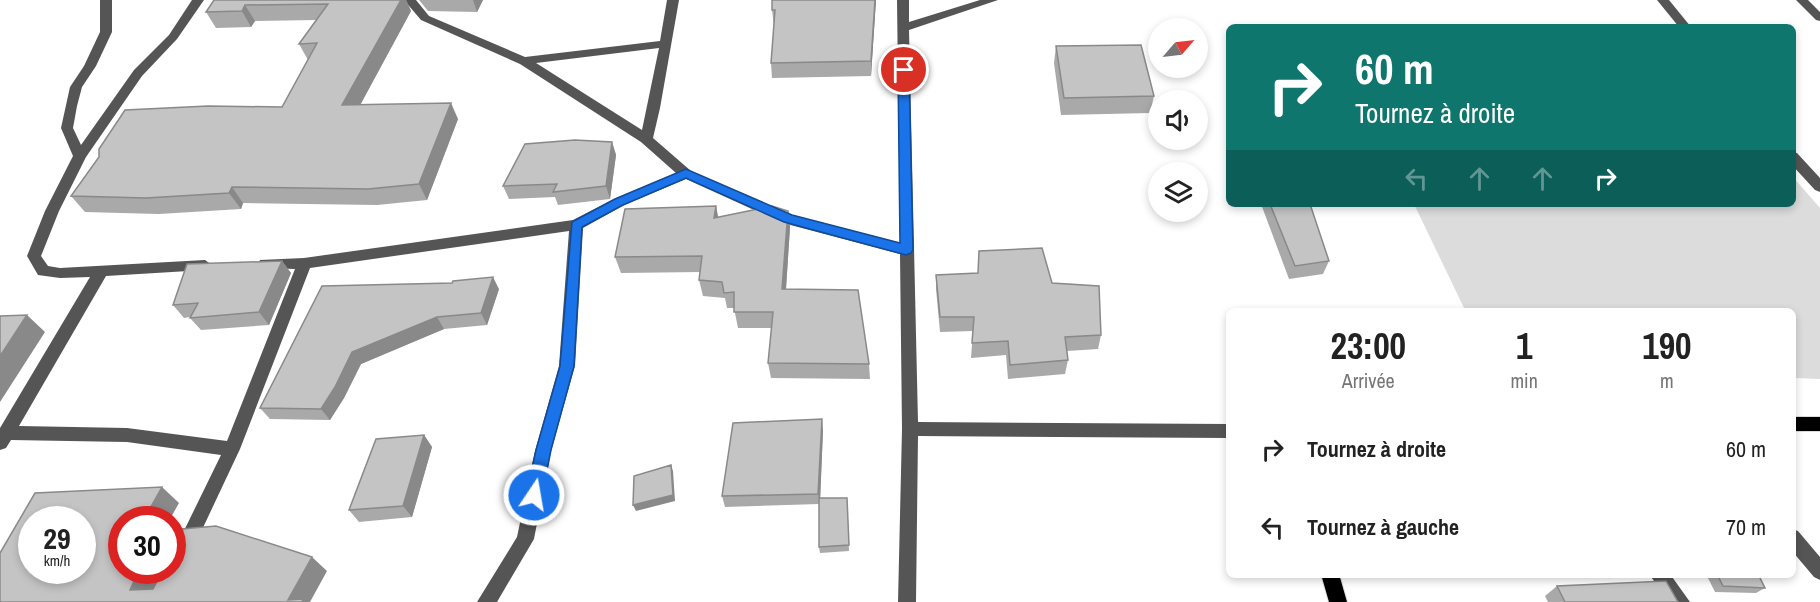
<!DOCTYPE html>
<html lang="fr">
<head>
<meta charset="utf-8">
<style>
	body { margin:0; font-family:"Archivo Narrow",sans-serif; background:#f6f6f6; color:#222; height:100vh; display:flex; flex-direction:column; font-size:22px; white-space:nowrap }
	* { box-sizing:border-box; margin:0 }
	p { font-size:20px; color:#767676 }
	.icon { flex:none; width:33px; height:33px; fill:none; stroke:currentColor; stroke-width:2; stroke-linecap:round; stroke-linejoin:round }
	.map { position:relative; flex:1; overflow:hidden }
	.side { position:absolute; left:1226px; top:308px; width:570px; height:270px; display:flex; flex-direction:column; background:#fff; border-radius:9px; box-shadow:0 3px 9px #0003 }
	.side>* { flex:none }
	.top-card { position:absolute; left:1226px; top:24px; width:570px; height:183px; border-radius:9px; box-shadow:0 3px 9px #0003; background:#0f766e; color:#fff; overflow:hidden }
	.needle { width:39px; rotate:62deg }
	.tools { position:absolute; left:1148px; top:18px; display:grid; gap:12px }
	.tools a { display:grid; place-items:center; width:60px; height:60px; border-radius:50%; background:#fff; box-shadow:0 3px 9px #0003; font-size:30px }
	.speed { position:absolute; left:18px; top:506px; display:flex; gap:12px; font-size:30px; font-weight:700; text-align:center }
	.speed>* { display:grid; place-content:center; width:78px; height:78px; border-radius:50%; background:#fff; box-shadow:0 3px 9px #0003; line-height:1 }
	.speed small { font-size:15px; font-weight:400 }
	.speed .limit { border:9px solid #d22; background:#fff; color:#111 }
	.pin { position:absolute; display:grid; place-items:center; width:51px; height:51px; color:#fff; margin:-26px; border:3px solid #fff; border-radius:50%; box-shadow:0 2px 6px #0007 }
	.me { position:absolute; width:66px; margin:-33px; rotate:12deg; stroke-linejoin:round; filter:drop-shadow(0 0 4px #0008) }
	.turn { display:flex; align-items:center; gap:21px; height:126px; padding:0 30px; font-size:27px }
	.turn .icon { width:78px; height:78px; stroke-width:2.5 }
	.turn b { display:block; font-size:42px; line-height:51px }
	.lanes { display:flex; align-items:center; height:57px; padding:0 30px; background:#0003; justify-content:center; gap:30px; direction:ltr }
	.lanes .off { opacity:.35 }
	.eta { display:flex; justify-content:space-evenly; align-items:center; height:102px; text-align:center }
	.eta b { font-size:36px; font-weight:700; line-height:42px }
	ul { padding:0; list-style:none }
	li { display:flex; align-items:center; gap:18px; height:78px; padding:0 30px }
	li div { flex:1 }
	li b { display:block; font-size:22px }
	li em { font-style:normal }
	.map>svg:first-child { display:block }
	.green { fill:#dcdcdc }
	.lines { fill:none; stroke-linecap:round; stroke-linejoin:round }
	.major-casing { stroke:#dbdbdb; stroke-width:2 }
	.minor { fill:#555; fill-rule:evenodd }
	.major { fill:#000; fill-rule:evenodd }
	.wall { fill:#a9a9a9 }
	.shaded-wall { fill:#898989 }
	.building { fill:#c4c4c4; stroke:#898989; stroke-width:1.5; fill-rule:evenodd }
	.route { fill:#1a73e8; stroke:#114b97; stroke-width:1.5 }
</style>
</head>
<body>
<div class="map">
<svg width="1820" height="602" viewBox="0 0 1820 602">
	<rect width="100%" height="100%" fill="#fff"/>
	<!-- green -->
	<path class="green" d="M1793,177L1820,208V379L1793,378L1792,310H1465L1414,204H1792Z"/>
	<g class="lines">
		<!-- major casing -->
		<g class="major-casing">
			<path id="major" d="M1792,417H1820V431H1792Z
				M1321,574H1339L1347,602H1329Z"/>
		</g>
		<!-- minor -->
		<path class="minor" d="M100,0H112V32L96,66L82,87L77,106L73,128L81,145L134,70L169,35L192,0H204L177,39L142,76L86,157L59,211L41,256L48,266L60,268L205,260L212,265L205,270L106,276L19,426L127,428L227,441L295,269L260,268L258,264L260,260L304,258L573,220L614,199L676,173L641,142L520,64L421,20L404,0H416L429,16L525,57L660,41L667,0H679L660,108L653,138L691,171L792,215L900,243L897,0H909V22L980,0H998L909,30L918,422L1228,424V438L918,436L916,602H898L902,429L900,254L783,223L686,179L624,205L583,228L575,366L551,451L534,539L497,602H477L517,537L535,451L559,366L569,231L310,268L240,449L192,551L186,553L180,551L177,545L221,455L127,442L11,440L6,448L0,450V428L90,277L60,278L38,275L27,256L45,211L73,156L61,128L70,87L84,66L100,32ZM659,48L642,130L536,63Z
			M1657,0H1669L1691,27H1679Z
			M1796,0H1808L1820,12V21L1816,20Z
			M1792,152L1797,153L1820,178V192L1815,190L1792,165Z
			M1792,529L1798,531L1820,557V580L1814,577L1792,551Z
			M1649,574H1670L1690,602H1669Z"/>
		<!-- major -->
		<use href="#major" class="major"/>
	</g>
	<!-- wall -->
	<path class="wall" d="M214,0H406L411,11L360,105L458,119L427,200L377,205L243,203L241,209L159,214L85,212L71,196L282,107L308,60L299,44L316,20L255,21L251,27L216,28L206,12Z
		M419,0H483L477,12L428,11Z
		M876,0L871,76L772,78L771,63L774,26L772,10Z
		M1056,46L1154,96L1150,113L1061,115L1054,63Z
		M612,142L616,155L610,199L558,205L555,197L509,199L503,186Z
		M1261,204H1310L1329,261L1323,274L1289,279Z
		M716,206L718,217L788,211L790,227L786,289L869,364L870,379L771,378L768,363L772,328H738L734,308H727L725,298L703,296L699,280L700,272L621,273L615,257Z
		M282,261L291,273L269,325L201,330L190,318V317L184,318L173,305Z
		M936,275L1052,283L1101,335L1098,349L1067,351L1068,360L1065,374L1008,379L1006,355L971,358L973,331L940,332L936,289Z
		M322,286L499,289L487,325L444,329L361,364L344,398L330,420L270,419L260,408Z
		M823,430L820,498H847L849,551L820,553L819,547V504L725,507L722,496Z
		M424,435L432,447L412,517L359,522L349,510Z
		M1706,574H1758L1765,588L1756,593L1715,592Z
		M1557,586L1678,602H1548L1545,596Z"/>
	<!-- shaded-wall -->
	<path class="shaded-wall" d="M401,0H406L411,11L351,122L342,105Z
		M473,0H483L477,12Z
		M875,0H876L871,76V61Z
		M245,5L255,21L251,27L242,11Z
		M451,103L458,119L427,200L419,184Z
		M612,142L616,155L610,199L606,186Z
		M232,187L243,203L241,209L229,193Z
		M716,206L719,222L714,218Z
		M788,211L790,227L785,304L782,289Z
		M282,261L291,273L269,325L259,312Z
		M493,277L499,289L487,325L481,313Z
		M27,315L45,332L0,402V356Z
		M437,317L444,329L361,364L344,398L330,420L321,409L352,352Z
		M822,419L823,430L820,504L818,494Z
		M424,435L432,447L412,517L403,506Z
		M671,465L673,471L675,501L636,511L633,505Z
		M162,487L179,503L170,519H144Z
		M312,557L327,571L310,602H289L288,600Z
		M139,570H164L150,602L130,590Z"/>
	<!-- building -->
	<path class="building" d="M214,0H401L342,105L451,103L419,184L368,189L232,187L229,193L146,198L71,196L99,157V149L125,110L208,106L282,107L317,43L299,44L328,4L245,5L242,11L206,12Z
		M772,0H875L871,61L771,63L775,10H772Z
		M1141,45L1154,96L1064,98L1056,46Z
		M575,140L612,142L606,186L553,192L557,184L503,186L525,144Z
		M1270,204H1310L1329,261L1295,266Z
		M716,206L714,218L772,206L788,211L782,289L858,290L869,364L768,363L773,312H734V292L724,293L722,282L699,280L702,256L615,257L625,209Z
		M1042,248L1052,283L1099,286L1101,335L1065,337L1068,360L1010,365L1008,341L972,343L974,317H940L936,275L978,273L979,251Z
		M282,261L259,312L190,318L198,303L173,305L187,264Z
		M493,277L481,313L437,317L352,352L335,387L321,409L260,408L322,286L452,283L453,281Z
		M27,315L0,356V316Z
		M822,419L818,494L722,496L733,423Z
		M424,435L403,506L349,510L376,439Z
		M671,465L673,495L633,505L634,476Z
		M162,487L144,519H122V570H139L130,590L153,589L163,570H172V549L182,529L216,526L312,557L288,600L303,599L302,602H0V553L35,493ZM32,519H82V570H32Z
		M819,498H847L849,545L819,547Z
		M1717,574H1758L1765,588L1723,586Z
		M1666,581L1678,602H1565L1557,586Z"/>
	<!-- route -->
	<path class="route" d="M904,67L909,70L913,250L911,253L906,255L784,222L686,178L623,205L582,227L574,366L551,450L542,495L540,500L534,502L529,500L526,495L536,450L560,366L572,222L615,199L686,169L792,215L900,243L898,70Z"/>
</svg>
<div class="tools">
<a><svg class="needle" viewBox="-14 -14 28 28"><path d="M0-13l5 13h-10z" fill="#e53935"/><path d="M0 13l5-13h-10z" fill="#767676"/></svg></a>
<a><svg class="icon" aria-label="sound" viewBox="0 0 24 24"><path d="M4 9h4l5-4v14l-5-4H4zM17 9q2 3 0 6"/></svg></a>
<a><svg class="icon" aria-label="layers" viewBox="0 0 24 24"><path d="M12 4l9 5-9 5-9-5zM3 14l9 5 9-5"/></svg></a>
</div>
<div class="speed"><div>29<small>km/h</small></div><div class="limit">30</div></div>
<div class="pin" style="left:904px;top:70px;background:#d93025"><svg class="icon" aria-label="arrive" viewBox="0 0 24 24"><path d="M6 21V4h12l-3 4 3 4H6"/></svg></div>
<svg class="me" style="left:534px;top:495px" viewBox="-20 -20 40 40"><circle r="17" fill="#1a73e8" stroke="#fff" stroke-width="3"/><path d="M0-11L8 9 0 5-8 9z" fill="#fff"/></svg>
<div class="top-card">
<div class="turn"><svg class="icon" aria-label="right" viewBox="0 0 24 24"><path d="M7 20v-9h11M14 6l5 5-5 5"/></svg><div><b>60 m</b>Tournez à droite</div></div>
<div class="lanes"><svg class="icon off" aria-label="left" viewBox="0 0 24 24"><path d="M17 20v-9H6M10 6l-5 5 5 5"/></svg><svg class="icon off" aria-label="ahead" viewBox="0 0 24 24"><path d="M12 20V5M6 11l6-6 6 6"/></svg><svg class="icon off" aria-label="ahead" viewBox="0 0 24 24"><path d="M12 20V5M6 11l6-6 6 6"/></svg><svg class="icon" aria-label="right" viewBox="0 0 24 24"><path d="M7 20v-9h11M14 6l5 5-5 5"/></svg></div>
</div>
<section class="side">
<div class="eta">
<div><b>23:00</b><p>Arrivée</p></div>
<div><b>1</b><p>min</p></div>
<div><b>190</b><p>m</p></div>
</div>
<ul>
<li><svg class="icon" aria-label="right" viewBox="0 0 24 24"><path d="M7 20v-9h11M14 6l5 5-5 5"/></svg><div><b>Tournez à droite</b></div><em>60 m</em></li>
<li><svg class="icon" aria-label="left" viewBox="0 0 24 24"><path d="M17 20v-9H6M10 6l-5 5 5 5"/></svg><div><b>Tournez à gauche</b></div><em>70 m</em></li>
</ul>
</section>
</div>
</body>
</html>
